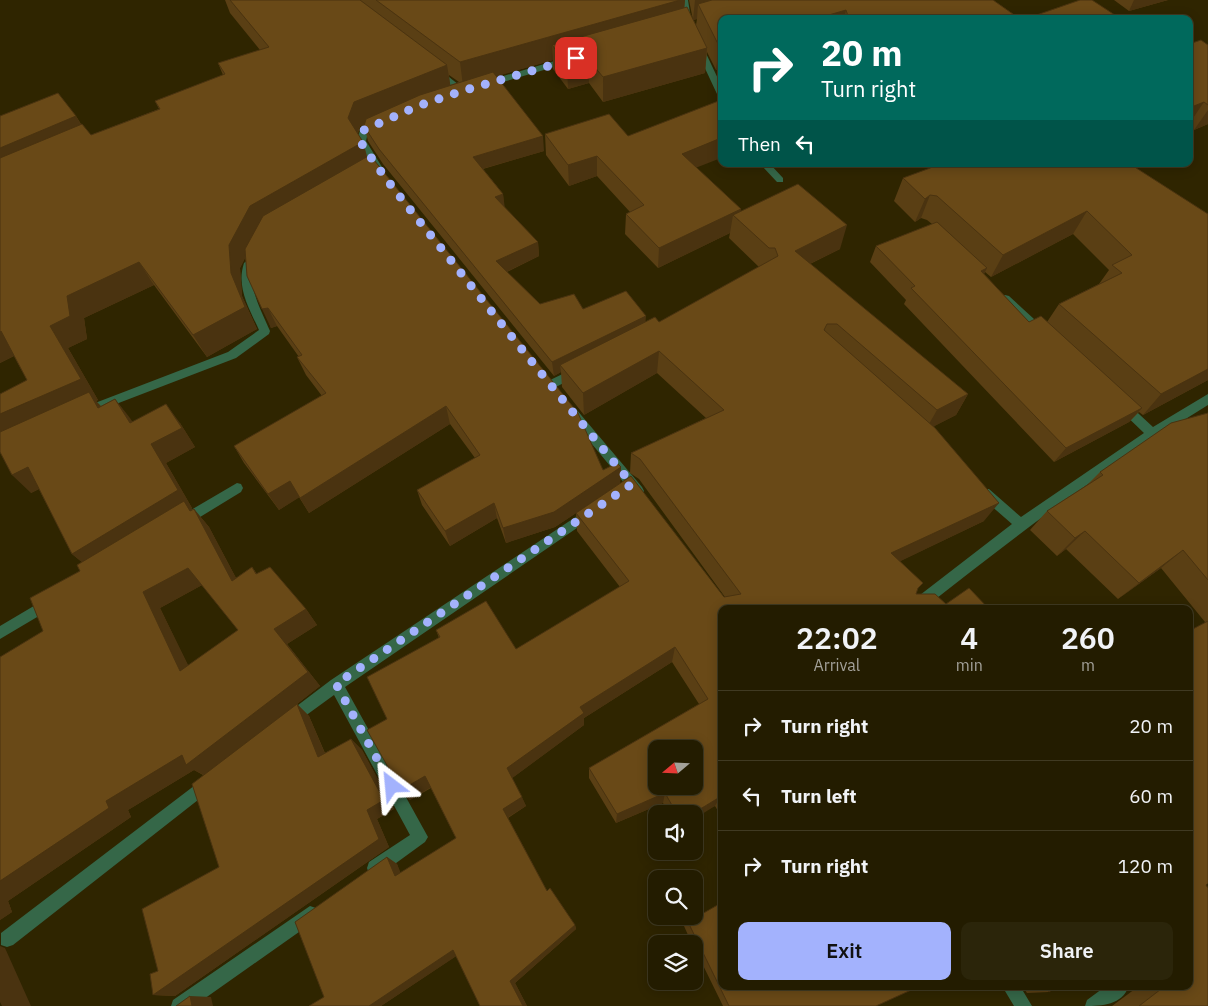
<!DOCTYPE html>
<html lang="en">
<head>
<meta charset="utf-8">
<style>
	body { margin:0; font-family:"IBM Plex Sans",sans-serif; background:#2b250a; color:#f1f3f6; height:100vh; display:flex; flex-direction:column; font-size:19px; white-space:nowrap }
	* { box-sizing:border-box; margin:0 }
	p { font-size:16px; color:#a3a199 }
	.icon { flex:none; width:28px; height:28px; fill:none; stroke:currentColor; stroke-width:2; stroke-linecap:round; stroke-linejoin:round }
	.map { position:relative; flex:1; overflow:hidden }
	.side { position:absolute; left:718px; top:605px; width:475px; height:385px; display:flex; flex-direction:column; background:#231c00; border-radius:10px; box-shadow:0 2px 12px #0003,0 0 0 1px #403a22 }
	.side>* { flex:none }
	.top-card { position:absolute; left:718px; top:15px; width:475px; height:152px; border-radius:10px; box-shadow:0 2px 12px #0003,0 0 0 1px #403a22; background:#00695c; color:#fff; overflow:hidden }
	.needle { width:32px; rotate:251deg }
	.tools { position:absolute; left:648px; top:740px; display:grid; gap:10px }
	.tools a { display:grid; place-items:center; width:55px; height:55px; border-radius:10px; background:#231c00; box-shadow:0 2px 12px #0003,0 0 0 1px #403a22; font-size:25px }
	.pin { position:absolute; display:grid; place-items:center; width:42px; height:42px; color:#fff; margin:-21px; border-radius:10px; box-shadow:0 2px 8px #0006 }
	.me { position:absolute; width:55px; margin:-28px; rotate:331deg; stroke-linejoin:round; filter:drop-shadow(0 0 4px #0008) }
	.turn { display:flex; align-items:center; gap:18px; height:105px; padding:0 20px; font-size:22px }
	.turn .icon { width:65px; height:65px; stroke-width:2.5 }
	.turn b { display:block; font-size:35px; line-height:42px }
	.then { display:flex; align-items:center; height:48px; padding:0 20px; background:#0003; gap:10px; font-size:19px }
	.eta { display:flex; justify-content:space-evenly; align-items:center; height:85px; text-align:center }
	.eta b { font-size:30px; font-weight:600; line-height:35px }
	.button { display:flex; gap:10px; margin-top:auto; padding:10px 20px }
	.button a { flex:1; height:58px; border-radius:10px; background:#a3b2fd; color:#111; font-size:20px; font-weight:600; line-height:58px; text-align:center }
	.button a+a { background:#2b250a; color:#f1f3f6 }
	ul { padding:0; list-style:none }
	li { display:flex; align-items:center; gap:15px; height:70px; padding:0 20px; border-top:1px solid #403a22 }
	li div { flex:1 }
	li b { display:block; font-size:19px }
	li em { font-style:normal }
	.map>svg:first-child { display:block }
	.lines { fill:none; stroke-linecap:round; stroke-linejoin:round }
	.minor { fill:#356748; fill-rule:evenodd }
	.wall { fill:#5a3f14; fill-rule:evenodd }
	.shaded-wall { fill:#4a3310 }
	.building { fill:#694917; stroke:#4a3310; fill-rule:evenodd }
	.route { stroke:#a3b2fd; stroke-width:9; stroke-dasharray:0 16.2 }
</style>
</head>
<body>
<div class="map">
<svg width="1208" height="1006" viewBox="0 0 1208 1006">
	<rect width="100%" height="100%" fill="#2f2500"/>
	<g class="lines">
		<!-- minor -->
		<path class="minor" d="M680,0H688L692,26L685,24Z
			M696,45L703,47L721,85V97L717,94L695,47Z
			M568,57L571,58V62L462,94L433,72L440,70L463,88Z
			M381,120L386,123L384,125L368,132L366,141L382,167L377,170L374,169L356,141L361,128Z
			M760,164H770L783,178V182H777Z
			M249,259L254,263C247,287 261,309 270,331L269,334L236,358L90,414H82L80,411L82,408L228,352L259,330C249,308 236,287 244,263Z
			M1005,295L1009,296L1046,330L1047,333L1046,336H1038L1001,302L1000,299L1001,296Z
			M575,368L581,372L579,375L554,388H546L544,385L546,382Z
			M1208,394V405C1108,466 1015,536 923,609H905L907,605L1012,524L981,497L979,493L981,489H989L1021,517L1144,433L1118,408L1116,405L1118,402H1126L1153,427Z
			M572,407L576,409L642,487L644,491L642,495H634L568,415L566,412L568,409Z
			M237,483L241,484L243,488L241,492L187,525L183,526L179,525L177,521L179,517Z
			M589,508L593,509L595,513L593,517L345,687L428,837L425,842L381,874L375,876L369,874L367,868L369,862L410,835L334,695L290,727L285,725L283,720L285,715L331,680Z
			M49,597L54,599L56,603L54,607L0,639V626Z
			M207,776L212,779L215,784L212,789L13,945L7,947L1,945V933Z
			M310,906L316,908L318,914L316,920L194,1006H171L173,1000Z
			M1002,986H1020L1032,1006H1014Z
			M1106,986H1129C1122,1005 1102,1006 1085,1006L1087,1000Z"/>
	</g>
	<!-- wall -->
	<path class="wall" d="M225,0H685L684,8L696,25L697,19L693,20L689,0H993L1020,19H721V68L716,70L707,52L705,73L603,102L589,83L568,89L553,69V60L496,76L544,151L483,169L503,194L504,207L538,242L539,256L507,272L540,304L583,309L645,322H659L759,267L729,238L730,233L658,268L625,234L626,214L630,212L597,176L569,186L546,155L545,134L628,136L696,168L741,211L840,249L810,264L968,394L956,415L934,426L984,521L900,561L917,592L916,594L946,604L989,609H721V816L715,806L694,814H669L663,803L616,823L589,778V768L699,704L672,662L584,718V725L512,778L526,806L508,818L547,891L575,925L576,929L515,983L527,1006H480L456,956L381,1006H309L324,997L387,857L397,864L400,873L456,838L431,788L410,800L401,790L387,719L439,638L436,630L516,649L620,587L577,531L576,513L555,527L506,543L497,518L450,546L422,505L417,490L475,458L450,424L309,513L299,497L279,510L244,463L234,446L322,396L306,375L297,357H299L277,326L271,328L245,258L240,268L242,296L257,329L207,357L154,285L84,318L87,339L68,348L98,400L96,401L101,406L115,399L132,422L180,423L195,447L166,463L192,508L191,509L192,510L194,509L209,527L236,578L252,567L257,574L306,609L317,625L287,644L320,686L297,704L309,716L325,753L351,739L362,750L394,809L377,819L389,847L175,996L153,995L158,971L219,867L203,775L194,770L128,810L131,817L8,901L12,912L0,920L43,631L80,571L82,562L72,554L39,489L31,493L27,380L14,356L0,363V116H76L81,124L91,135L159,109L155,101L223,75L218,63L260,50L230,13ZM449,75L459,82L450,85ZM364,125L368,141L383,164L554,376L561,372L562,387L584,415L657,373L706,418L631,453L630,473L639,479L725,597H724L620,483L621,467L603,470L367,156L363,142L358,134L360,126ZM202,585L238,630L188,666L160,608Z
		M1114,0H1168L1129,11Z
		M1189,44L1208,45V124L1194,130L1189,126Z
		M903,178L1208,214V380L1143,415L1139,412L1129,422L1054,462L904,304L906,300L870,262L876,246L932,224L927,220L921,218L915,222L894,201ZM1073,234L1109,270L1099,284L1059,304L1047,322H1029L984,274L985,272L991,277Z
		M1208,413V883L1206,885L1208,1006H1112L1139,986H1189L1205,622L1161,568L1118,599L1066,549L1057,556L1030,530L1047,511L1087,485L1100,472Z
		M688,922L876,1006H723L694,947V944H692L684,926Z
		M1022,986H1057L1049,992L1027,993Z"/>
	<!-- shaded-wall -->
	<path class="shaded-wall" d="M680,0H685L683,23L552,45L553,60L463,86L460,62Z
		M695,0H761L698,4L697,19L693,20Z
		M1134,0H1168L1129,11Z
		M846,10L844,19H815Z
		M721,45V68L716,70L719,46Z
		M707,48L705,73L603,102V77Z
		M588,59L589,83L568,89L567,64Z
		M447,65L451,89L360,126L354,142L348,118L354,102Z
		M1204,102L1189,124V108Z
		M1208,110V124L1194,130Z
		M76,116L90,140L0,179V148Z
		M543,136L544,151L475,171L473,157Z
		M721,138V158L680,174L682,154Z
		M363,142L369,165L260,229L240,268L242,296L257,329L207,357L193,335L229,245L250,206Z
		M597,156V176L569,186L568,165Z
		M503,194L505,209L495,197Z
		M930,195L921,218L915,222L925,199Z
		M741,209L739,221L733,215L730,233L658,268L659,248Z
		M1087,211L1073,234L991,277L1003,255Z
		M847,225L840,249L789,274L795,251Z
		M538,242L539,256L498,276L496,261Z
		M139,262L154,285L84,318L87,339L68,348L98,400L96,401L105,411L0,437V414L81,379L50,326L67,296Z
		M987,268L979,284L981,271Z
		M268,308L277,326L271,328L262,309Z
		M646,316L645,329L560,365L561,372L554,376L552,362Z
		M1,331L20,353L0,363V332Z
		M659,351L657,373L584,415L583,393Z
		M1208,369V380L1143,415L1161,394Z
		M968,394L956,415L925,431L937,410Z
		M115,399L130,418L145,441L130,423Z
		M166,404L180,423L195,447L166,463L192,508L191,509L200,520L194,509L209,527L246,597L232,581L203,527L90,569L72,554L151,444Z
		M446,406L450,424L309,513L300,498Z
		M1142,408L1129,422L1054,462L1066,448Z
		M28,467L47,485L31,493L12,475Z
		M621,467L620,484L555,527L506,543L503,528Z
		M290,481L300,497L279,510L268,494Z
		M494,503L497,518L450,546L445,531Z
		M999,503L984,521L880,571L891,553Z
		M1085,531L1066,549L1057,556L1075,538Z
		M1183,550L1161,568L1118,599L1139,583Z
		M188,568L204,584L160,608L198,685L180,671L143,592Z
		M306,609L317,625L287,644L320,686L297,704L309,716L331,768L204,775L194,770L128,810L131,817L8,901L12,912L0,920V881L106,801L274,629Z
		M675,647L672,662L584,718V725L511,779L507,768L580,707Z
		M351,739L362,750L394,809L377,819L389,847L175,996L153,995L367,810Z
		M425,776L433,786L410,800L401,790Z
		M665,793L663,803L616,823L617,814Z
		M522,797L526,806L507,818L503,809Z
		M720,797L715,806L694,819V814H692Z
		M387,857L397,864L405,883L395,876Z
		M575,925L576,929L515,983L527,1006H523L510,981Z
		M0,946L5,948L31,1006H2L0,1002Z
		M453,950L461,953L381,1006H369Z
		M190,996L211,997L213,1006H192Z"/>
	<!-- building -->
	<path class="building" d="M230,0H360L447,65L354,102L348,118L363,142L250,206L229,245L231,273L245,307L193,335L139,262L67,296L70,316L50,326L81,379L0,414V394L27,380L1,331L0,332V158L82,124L91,135L160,109L155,101L225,74L218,63L269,47Z
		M376,0H680L460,62Z
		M712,0H993L1020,19H849L846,10L815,19H721V45L719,46L698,4Z
		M1080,0H1092L1121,19H1025Z
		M687,7L707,48L603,77L588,59L567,64L552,45Z
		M1201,40L1208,45V105L1204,102L1189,108V44Z
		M493,72L543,136L473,157L503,194L495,197L538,242L496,261L540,304L574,294L583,309L626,291L646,316L552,362L379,149L364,126L366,119L420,95Z
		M58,93L76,116L0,148V116Z
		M721,100V138L682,154L741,209L659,248L626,214L644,205L597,156L568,165L545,134L609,114L628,136Z
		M370,155L578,413L603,470L617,463L621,467L554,512L503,528L494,503L445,531L417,490L480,455L446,406L300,498L290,481L268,494L234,446L326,393L297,357L302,355L268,308L262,309L247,276L245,249L263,216Z
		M941,164H1130L1208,214V369L1161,394L1059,304L1122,273L1112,265L1132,255L1087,211L1003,255L937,196L930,195L925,199L903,178Z
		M798,184L847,225L795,251L968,394L937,410L837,324H827L824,330L935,428L999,503L891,553L923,583L918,588L916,594H935L946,604L969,588L989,609H721V798L720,797L692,814H677L665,793L617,814L589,768L708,699L675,647L580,707L584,713L507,768L522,797L503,809L547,891L550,888L575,925L510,981L523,1006H480L453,950L369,1006H309L324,997L295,922L387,857L395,876L456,838L425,776L401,790L367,730L387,719L367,677L440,637L436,630L486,601L516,649L629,581L576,513L631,476L724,597L741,594L640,459L631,453L724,410L659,351L583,393L560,365L655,317L659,322L778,256L775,248H769L733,215ZM656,749H694V786H656Z
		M937,222L987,268L981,271L1029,322L1041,316L1142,408L1066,448L911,288L915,286L876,246Z
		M89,392L98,408L115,399L130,423L166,404L182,428L151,444L178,490L72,554L28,467L12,475L0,452V432Z
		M1208,413V580L1183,550L1139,583L1085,531L1075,538L1047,511L1103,475L1100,472L1171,423Z
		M184,501L190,511L194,509L232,581L252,567L256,574L270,567L306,609L274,629L308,672L186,765L182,755L106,801L109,808L0,881V657L43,631L30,598L80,571L77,565ZM188,568L238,630L180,671L143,592Z
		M1208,621V883L1206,885L1208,888V1006H1139L1165,986H1189V631Z
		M297,704L318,757L351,739L384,800L367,810L379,839L153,995L150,974L158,971L142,909L219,867L192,784Z
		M721,903V986H920L876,1006H729L688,922Z
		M1044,986H1057L1049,992Z
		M190,996L192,1006H176Z"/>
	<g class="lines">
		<!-- route -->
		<path class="route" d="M392,786L336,684L632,484C573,413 515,341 457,268C424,226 389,186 360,141L364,130L418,106L462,91L576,58"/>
	</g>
</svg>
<div class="tools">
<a><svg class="needle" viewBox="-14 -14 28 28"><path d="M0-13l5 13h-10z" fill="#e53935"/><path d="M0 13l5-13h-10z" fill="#a3a199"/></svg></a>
<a><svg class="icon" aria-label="sound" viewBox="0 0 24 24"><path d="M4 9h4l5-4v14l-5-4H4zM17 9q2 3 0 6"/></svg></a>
<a><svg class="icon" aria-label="search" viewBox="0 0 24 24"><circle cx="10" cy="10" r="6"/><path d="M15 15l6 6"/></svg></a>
<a><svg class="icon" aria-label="layers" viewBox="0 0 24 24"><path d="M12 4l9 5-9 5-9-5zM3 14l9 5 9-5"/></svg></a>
</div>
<div class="pin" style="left:576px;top:58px;background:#d93025"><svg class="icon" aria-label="arrive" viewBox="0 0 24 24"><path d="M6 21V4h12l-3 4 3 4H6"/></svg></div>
<svg class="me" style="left:392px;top:786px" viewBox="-20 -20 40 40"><path d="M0-17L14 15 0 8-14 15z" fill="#a3b2fd" stroke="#fff" stroke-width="4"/></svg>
<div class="top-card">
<div class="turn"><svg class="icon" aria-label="right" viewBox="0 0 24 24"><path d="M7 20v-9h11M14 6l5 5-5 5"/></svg><div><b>20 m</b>Turn right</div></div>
<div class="then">Then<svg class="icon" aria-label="left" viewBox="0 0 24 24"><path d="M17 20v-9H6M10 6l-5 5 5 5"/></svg></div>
</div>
<section class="side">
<div class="eta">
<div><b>22:02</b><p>Arrival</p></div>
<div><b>4</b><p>min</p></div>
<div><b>260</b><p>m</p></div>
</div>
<ul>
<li><svg class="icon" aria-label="right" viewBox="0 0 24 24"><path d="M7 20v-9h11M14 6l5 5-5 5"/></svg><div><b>Turn right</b></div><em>20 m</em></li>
<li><svg class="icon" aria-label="left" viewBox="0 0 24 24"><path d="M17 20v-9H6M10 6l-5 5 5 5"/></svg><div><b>Turn left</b></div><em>60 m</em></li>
<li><svg class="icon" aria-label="right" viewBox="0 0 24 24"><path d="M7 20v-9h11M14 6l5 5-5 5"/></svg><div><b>Turn right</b></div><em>120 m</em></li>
</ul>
<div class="button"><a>Exit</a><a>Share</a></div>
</section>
</div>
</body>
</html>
